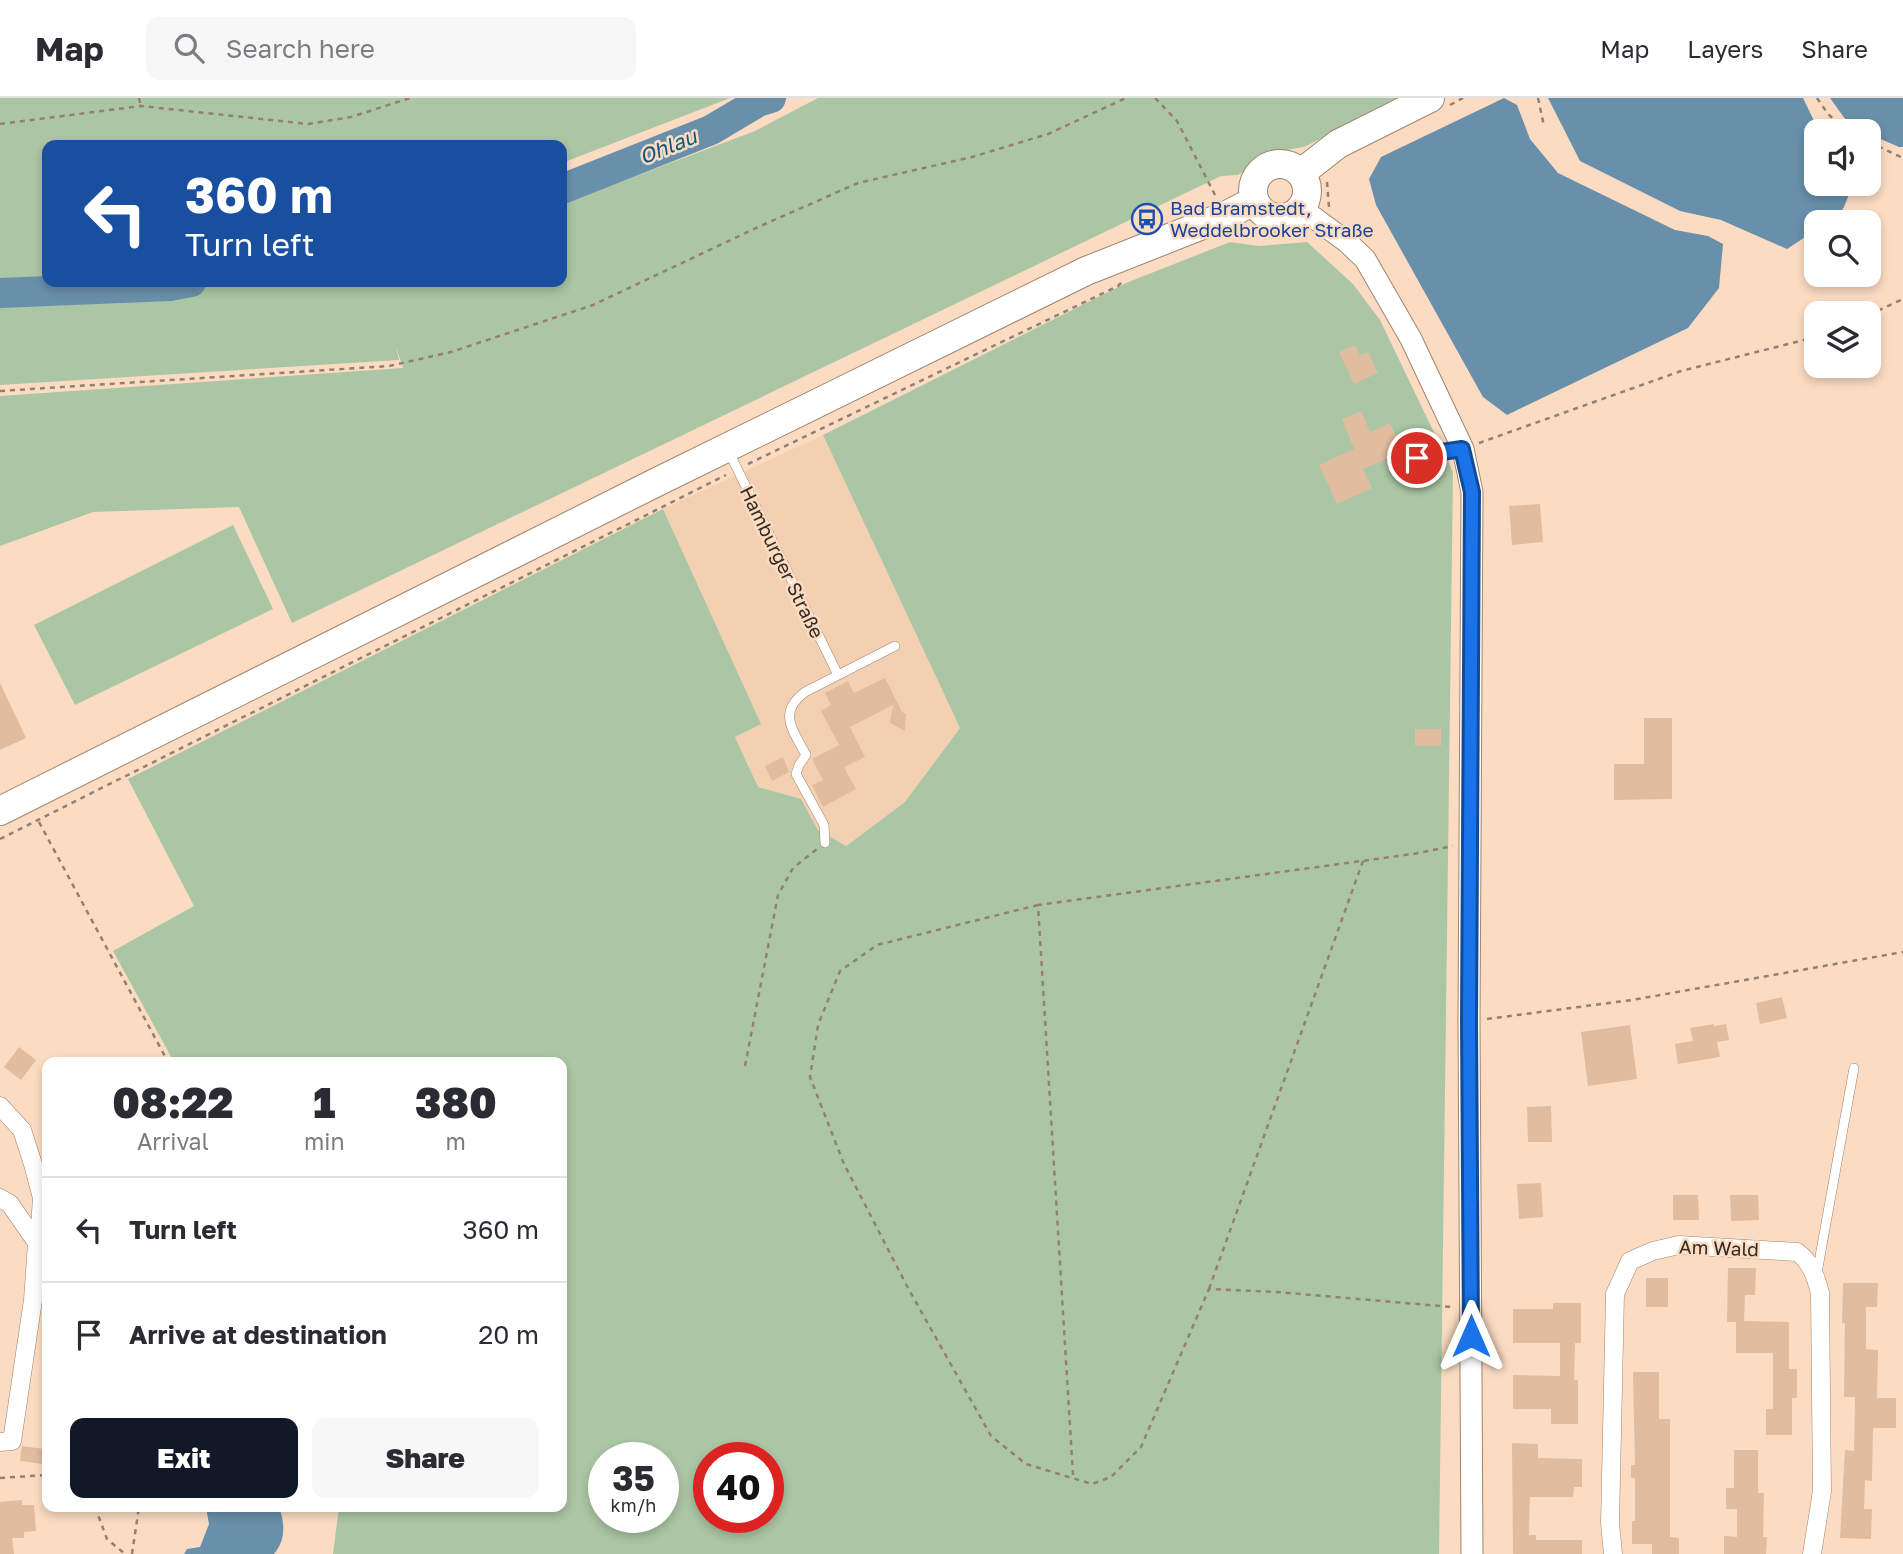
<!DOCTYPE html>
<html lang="en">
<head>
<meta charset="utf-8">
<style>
	body { margin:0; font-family:"Golos Text",sans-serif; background:#f7f7f7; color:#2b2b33; height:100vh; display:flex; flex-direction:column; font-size:26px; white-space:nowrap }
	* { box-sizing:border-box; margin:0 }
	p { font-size:23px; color:#7c7c81 }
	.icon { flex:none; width:38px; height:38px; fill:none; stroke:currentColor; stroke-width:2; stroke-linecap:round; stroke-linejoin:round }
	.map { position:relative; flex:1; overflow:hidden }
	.side { position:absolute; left:42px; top:959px; width:525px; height:455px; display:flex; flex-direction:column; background:#fff; border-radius:14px; box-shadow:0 4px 10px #0003 }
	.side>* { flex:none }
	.hud { position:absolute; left:42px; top:42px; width:525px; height:147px; border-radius:14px; box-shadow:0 4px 10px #0003; background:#1a4fa0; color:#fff; overflow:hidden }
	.controls { position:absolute; left:1804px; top:21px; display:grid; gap:14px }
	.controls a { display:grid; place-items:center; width:77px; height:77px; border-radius:14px; background:#fff; box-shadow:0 4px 10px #0003; font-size:35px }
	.speed { position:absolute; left:588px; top:1344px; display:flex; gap:14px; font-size:35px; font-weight:700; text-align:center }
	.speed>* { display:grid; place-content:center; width:91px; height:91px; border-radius:50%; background:#fff; box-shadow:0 4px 10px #0003; line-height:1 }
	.speed small { font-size:18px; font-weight:400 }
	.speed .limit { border:10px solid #d22; background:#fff; color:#111 }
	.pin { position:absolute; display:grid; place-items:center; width:60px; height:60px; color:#fff; margin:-30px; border:4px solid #fff; border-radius:50%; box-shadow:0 2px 7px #0007 }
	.me { position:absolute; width:77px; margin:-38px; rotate:0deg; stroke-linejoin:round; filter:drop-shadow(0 0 5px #0008) }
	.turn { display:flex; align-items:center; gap:24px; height:147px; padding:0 28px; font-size:32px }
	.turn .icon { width:91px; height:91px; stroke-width:2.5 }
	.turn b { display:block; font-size:49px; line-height:60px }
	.eta { display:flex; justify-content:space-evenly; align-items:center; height:119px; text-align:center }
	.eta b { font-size:42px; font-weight:800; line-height:49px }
	.primary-button { display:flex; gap:14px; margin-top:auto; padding:14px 28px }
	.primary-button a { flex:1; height:80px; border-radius:14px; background:#111827; color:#fff; font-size:28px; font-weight:800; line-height:80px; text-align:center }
	.primary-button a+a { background:#f7f7f7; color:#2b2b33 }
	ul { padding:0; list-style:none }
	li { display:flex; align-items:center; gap:21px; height:105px; padding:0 28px; border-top:2px solid #e1e1e2 }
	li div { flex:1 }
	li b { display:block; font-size:26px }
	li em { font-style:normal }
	header { display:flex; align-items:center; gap:42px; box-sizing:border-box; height:98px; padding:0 35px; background:#fff; border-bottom:2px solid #e1e1e2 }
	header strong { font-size:33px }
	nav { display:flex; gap:38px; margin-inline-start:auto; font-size:24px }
	.search { width:490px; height:63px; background:#f7f7f7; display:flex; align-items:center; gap:18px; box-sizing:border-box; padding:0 24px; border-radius:14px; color:#7c7c81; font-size:26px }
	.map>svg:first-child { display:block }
	.built { fill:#f4d0b2 }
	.green { fill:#abc6a4; fill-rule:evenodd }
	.water { fill:#6990aa }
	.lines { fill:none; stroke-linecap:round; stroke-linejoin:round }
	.river { stroke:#6990aa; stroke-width:30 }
	.building { fill:#e1bc9e }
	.service-casing { stroke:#a0846d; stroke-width:10 }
	.minor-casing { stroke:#a0846d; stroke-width:19 }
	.tertiary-casing { stroke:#a0846d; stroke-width:23 }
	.primary-casing { stroke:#a0846d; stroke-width:30 }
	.path { stroke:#95806f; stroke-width:2.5; stroke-dasharray:5 5; stroke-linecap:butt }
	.service { stroke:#fff; stroke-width:9 }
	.minor { stroke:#fff; stroke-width:18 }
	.tertiary { stroke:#fff; stroke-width:21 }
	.primary { stroke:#fff; stroke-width:28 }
	.route-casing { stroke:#114b97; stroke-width:18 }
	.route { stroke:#1a73e8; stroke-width:12 }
	.labels { text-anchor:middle; stroke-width:5; stroke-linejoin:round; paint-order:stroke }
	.transit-label { font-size:19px; fill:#164399; stroke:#fbdcc3; text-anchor:start }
	.street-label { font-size:19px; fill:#362a21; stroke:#fbdcc3 }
	.water-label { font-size:21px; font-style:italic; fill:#10557a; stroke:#fbdcc3 }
</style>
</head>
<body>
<header>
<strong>Map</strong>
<div class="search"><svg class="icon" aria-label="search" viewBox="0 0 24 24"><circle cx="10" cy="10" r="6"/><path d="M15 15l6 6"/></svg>Search here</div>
<nav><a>Map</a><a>Layers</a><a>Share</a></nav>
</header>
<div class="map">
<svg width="1903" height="1456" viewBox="0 0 1903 1456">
	<rect width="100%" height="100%" fill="#fbdcc3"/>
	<!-- built -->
	<path class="built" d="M823,337L960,630L905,704L845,748L818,732L801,701L758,689L735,638L760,625L663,411Z"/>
	<!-- green -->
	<path class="green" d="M0,0H730L562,65V47H47V184H562V106L755,33L818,0H1401L1304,49L1269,55L1238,77L1221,78L292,525L239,409L93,414L0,448V298L403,270L396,249L399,262L0,287Z
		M1230,144L1259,148L1307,144L1353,186L1380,222L1453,374L1439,1456H333L339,1409H562V964H174L113,853L194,808L128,681L663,411L761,626L735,639L758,689L801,701L818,732L846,748L905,704L960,630L823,337L1126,185ZM604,1360H663V1419H604ZM709,1360H768V1419H709Z
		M233,427L273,511L75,607L34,527Z"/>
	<!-- water -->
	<path class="water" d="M1504,0L1517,7L1530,41L1558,75L1675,132L1708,138L1723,146L1719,190L1688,230L1507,317L1483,299L1376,107L1369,81L1381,59Z
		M1548,0H1803L1819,33H1816V86H1849L1851,91C1843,111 1842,124 1816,124V132L1787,151L1721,122L1680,113L1580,63Z
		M1830,0H1903V49H1899L1869,36V33C1849,33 1841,14 1830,0Z
		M206,1409H279C285,1425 286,1442 274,1456H184L187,1451L200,1449L209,1426Z"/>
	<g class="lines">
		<!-- river -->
		<path class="river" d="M562,91L711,32L758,4L771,0
			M0,195L170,188L191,184"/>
	</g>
	<!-- building -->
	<path class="building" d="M1355,247L1360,257L1368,254L1378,275L1354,286L1339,254Z
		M1361,313L1370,334L1390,325L1403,354L1363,371L1372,390L1337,406L1319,367L1354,351L1342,321Z
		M1540,406L1543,444L1512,447L1509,408Z
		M885,580L902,614L906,616L905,633L890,625L893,607L850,629L865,659L844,669L856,691L823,709L812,687L823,682L812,661L839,647L821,613L831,607L825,595L848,583L854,595Z
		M0,585L26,640L0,652Z
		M1644,620H1672V701L1614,702V666H1644Z
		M1415,631H1441V648H1415Z
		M783,659L789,674L772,683L765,668Z
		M1782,899L1787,920L1760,926L1756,905Z
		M1714,926V928L1726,926L1729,942L1717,944L1720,959L1678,966L1675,946L1693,943L1690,930Z
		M1630,927L1637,981L1588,988L1581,934Z
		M19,949L36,962L21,982L4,969Z
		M1551,1008L1552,1044H1528L1527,1009Z
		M1541,1085L1543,1119L1519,1121L1517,1086Z
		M1673,1097H1698L1699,1122H1673Z
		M1730,1097H1758L1759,1122L1731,1123Z
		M1728,1170H1756L1755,1197H1745L1744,1223L1789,1224V1271H1797V1300H1792V1337H1766V1311H1773V1255H1736V1224H1727Z
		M1646,1180H1668V1209H1646Z
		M1843,1185H1878L1877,1209H1866V1251L1878,1252L1877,1300H1896V1330H1873L1872,1383L1865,1382L1864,1411H1872L1871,1441L1840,1440L1845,1352L1854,1353L1855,1299H1844L1845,1225H1842Z
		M1553,1205H1581V1245H1575L1574,1282H1578V1326H1551V1311H1513V1277L1560,1278V1245H1513V1211H1553Z
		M1633,1274H1659V1321H1670V1439L1679,1440V1456H1652V1446H1632V1423H1635V1380H1631V1367H1635Z
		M1512,1345L1538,1346V1360L1582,1361V1389H1574L1573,1399H1530L1529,1437H1536V1442H1582V1456H1513Z
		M22,1348L44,1351L42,1366L20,1363Z
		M1734,1352H1758V1395H1764L1763,1439H1767L1766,1456H1724V1438L1737,1439V1411H1726V1390H1734Z
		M22,1402V1407H34L36,1433L24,1434V1440H12L14,1456H0V1404Z"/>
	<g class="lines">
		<!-- service casing -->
		<g class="service-casing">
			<path id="service" d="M728,352L838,577
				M1394,371L1428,356L1462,351
				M825,745L824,727L796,676L799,667L806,657C793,632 777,615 805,594L895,548
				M1817,1175L1854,970"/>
		</g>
		<!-- minor casing -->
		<g class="minor-casing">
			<path id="minor" d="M0,1008L22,1032L33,1066L42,1100L40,1129L37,1145
				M0,1100L10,1106L37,1145L33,1202L12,1343L0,1344
				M1613,1456L1610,1425L1615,1196L1630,1163L1653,1153L1679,1147L1797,1154C1811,1164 1816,1179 1820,1195L1822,1393L1812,1456"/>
		</g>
		<!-- tertiary casing -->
		<g class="tertiary-casing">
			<path id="tertiary" d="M1302,111L1347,144L1365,161L1411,241L1463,351L1472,394L1469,923L1472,1456"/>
		</g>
		<!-- primary casing -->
		<g class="primary-casing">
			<path id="primary" d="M1253 93a27 27 0 1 1 54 0a27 27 0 1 1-54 0Z
				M1301,75L1338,46L1430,0
				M0,713L655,385L1086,173L1225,118L1254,103"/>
		</g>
		<!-- path -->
		<path class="path" d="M139,0L141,8
			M1155,0L1177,23L1215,97
			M1538,0L1544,28
			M1817,0L1828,16L1847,33
			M1450,7L1463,0
			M0,26L141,8L308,26L351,19L410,0
			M1869,44L1903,60
			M1327,84L1329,109
			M1247,132L1272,139L1305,136
			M1869,217L1903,201
			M0,293L389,268L451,254L593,207L756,130L858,85L972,59L1048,36L1126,0
			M1479,345L1681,273L1816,239
			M748,366L1118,188L1122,184
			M39,724L168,964
			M0,741L726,377
			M1038,807L877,847L840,873L818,927L810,979L844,1066L908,1190L991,1338L1026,1366L1092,1386L1111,1379L1141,1349L1209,1191L1277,1194L1452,1209
			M1487,921L1632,902L1903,854
			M745,968L778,797L793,770L817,751
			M1209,1191L1363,763
			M1073,1377L1038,807L1413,756L1453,748
			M0,1380L47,1377
			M95,1409L107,1441L125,1456
			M132,1456L139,1409"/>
		<!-- service -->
		<use href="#service" class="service"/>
		<!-- minor -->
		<use href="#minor" class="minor"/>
		<!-- tertiary -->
		<use href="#tertiary" class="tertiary"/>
		<!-- primary -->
		<use href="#primary" class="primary"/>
	</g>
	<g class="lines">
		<!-- route casing -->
		<g class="route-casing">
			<path id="route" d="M1417,360L1428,356L1462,351L1472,394L1469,923L1471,1238"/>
		</g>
		<!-- route -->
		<use href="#route" class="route"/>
	</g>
	<!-- icons -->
	<defs>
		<g id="bus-ring" transform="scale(1.575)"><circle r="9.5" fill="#fbdcc3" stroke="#1a4fb4" stroke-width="1.5"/><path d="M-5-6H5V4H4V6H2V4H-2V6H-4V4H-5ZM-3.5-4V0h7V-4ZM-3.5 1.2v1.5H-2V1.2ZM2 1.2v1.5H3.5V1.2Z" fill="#1a4fb4"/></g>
	</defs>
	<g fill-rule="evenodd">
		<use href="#bus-ring" x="1147" y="121"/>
	</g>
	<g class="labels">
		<!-- transit labels -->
		<g class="transit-label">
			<text x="1170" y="117">Bad Bramstedt,<tspan x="1170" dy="22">Weddelbrooker Straße</tspan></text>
		</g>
		<!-- street labels -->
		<g class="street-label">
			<text transform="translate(782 464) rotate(64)" y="7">Hamburger Straße</text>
			<text transform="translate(1719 1150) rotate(2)" y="7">Am Wald</text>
		</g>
		<!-- water labels -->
		<g class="water-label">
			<text transform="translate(668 49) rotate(-22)" y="7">Ohlau</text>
		</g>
	</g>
</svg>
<div class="controls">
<a><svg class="icon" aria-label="sound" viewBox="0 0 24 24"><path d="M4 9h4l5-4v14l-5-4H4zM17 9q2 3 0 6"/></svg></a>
<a><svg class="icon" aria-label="search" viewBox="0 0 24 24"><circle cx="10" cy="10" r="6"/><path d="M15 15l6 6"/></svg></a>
<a><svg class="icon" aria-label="layers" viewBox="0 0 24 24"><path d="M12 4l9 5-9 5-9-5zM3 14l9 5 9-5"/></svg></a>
</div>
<div class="speed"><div>35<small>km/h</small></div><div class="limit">40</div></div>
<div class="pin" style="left:1417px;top:360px;background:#d93025"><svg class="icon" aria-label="arrive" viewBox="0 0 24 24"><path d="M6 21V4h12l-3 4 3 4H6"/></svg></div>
<svg class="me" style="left:1471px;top:1238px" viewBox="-20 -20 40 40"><path d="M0-17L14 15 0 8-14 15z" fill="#1a73e8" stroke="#fff" stroke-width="4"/></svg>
<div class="hud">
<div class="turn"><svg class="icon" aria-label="left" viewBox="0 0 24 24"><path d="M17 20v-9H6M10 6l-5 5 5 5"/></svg><div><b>360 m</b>Turn left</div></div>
</div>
<section class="side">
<div class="eta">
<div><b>08:22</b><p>Arrival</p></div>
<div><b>1</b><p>min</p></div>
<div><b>380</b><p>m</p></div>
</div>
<ul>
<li><svg class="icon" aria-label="left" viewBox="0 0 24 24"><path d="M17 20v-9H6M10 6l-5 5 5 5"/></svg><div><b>Turn left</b></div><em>360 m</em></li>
<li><svg class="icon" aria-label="arrive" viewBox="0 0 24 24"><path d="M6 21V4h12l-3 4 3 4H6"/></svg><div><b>Arrive at destination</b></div><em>20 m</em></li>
</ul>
<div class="primary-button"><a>Exit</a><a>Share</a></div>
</section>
</div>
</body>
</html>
